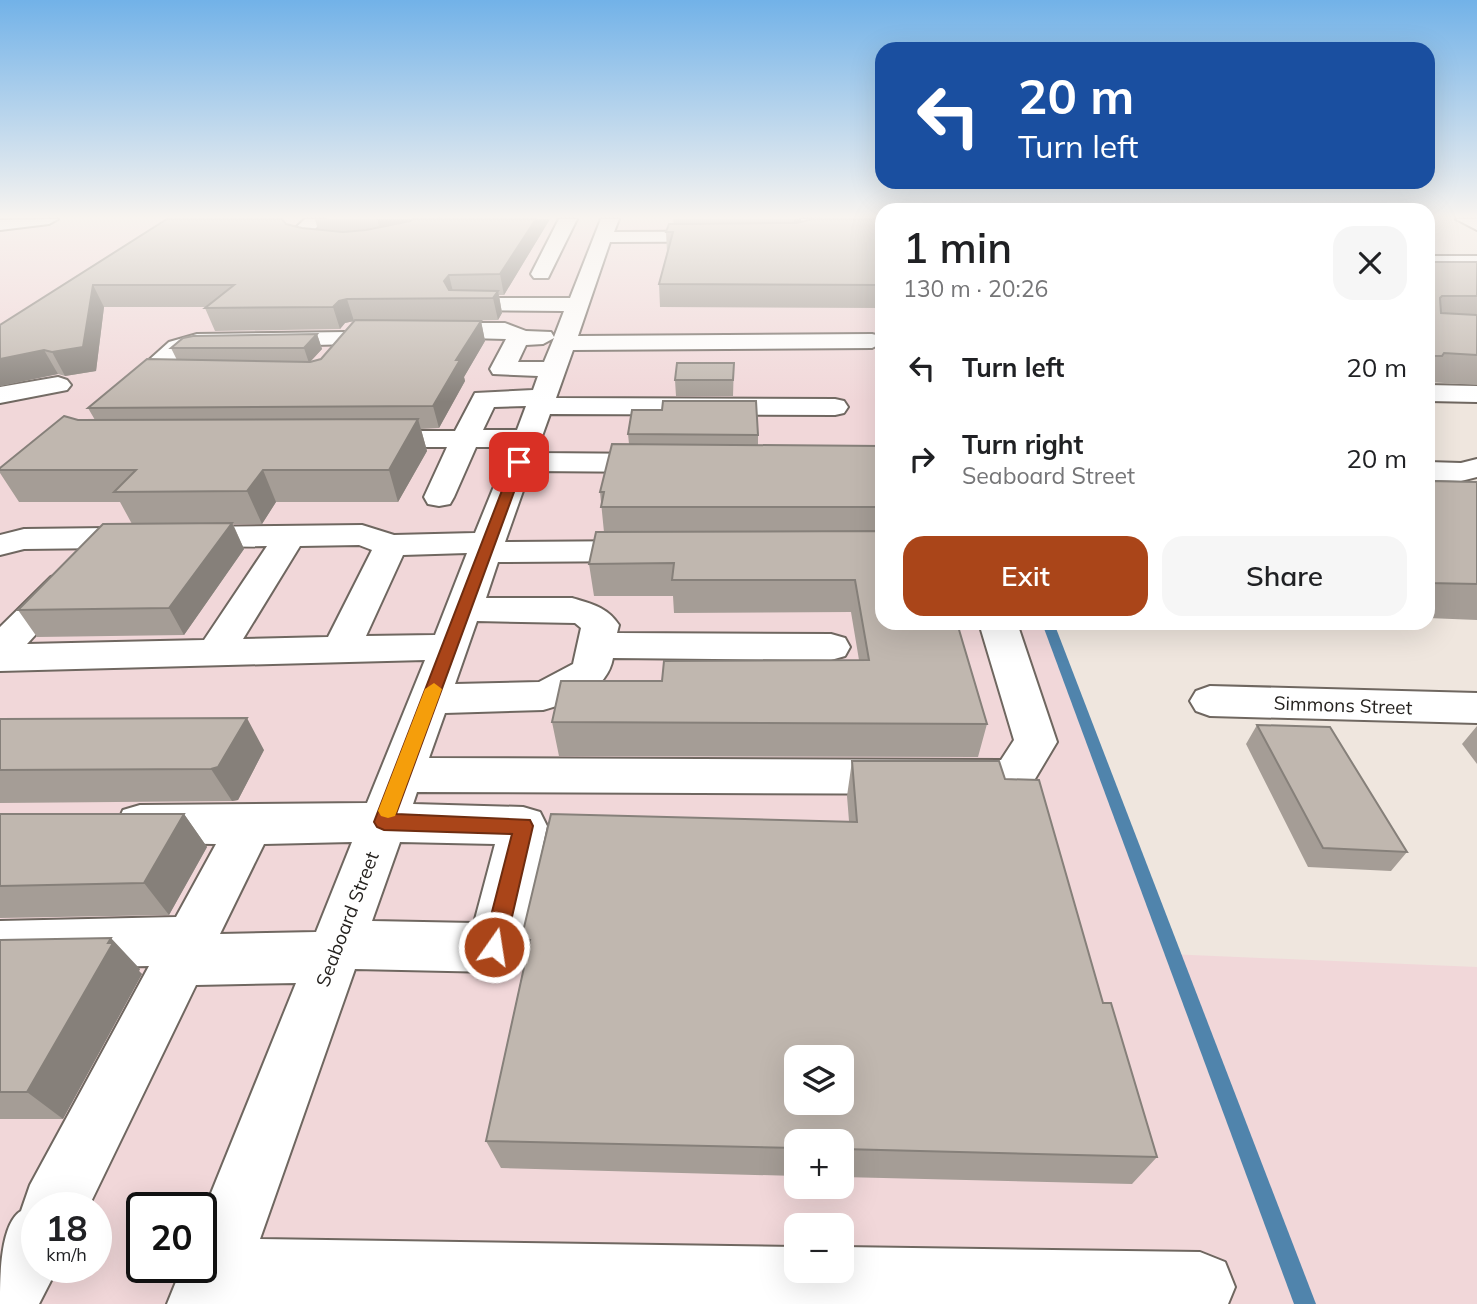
<!DOCTYPE html>
<html lang="en">
<head>
<meta charset="utf-8">
<style>
	body { margin:0; font-family:Mulish,sans-serif; background:#f6f6f6; color:#202124; height:100vh; display:flex; flex-direction:column; font-size:26px; white-space:nowrap }
	* { box-sizing:border-box; margin:0 }
	p { font-size:23px; color:#757577 }
	.icon { flex:none; width:38px; height:38px; fill:none; stroke:currentColor; stroke-width:2; stroke-linecap:round; stroke-linejoin:round }
	.map { position:relative; flex:1; overflow:hidden }
	.panel { position:absolute; left:875px; top:203px; width:560px; height:427px; display:flex; flex-direction:column; background:#fff; border-radius:21px; box-shadow:0 7px 28px #0002 }
	.panel>* { flex:none }
	.banner { position:absolute; left:875px; top:42px; width:560px; height:147px; border-radius:21px; box-shadow:0 7px 28px #0002; background:#1a4fa0; color:#fff; overflow:hidden }
	.fabs { position:absolute; left:784px; top:1045px; display:grid; gap:14px }
	.fabs a { display:grid; place-items:center; width:70px; height:70px; border-radius:14px; background:#fff; box-shadow:0 7px 28px #0002; font-size:35px }
	.speed { position:absolute; left:21px; top:1192px; display:flex; gap:14px; font-size:35px; font-weight:700; text-align:center }
	.speed>* { display:grid; place-content:center; width:91px; height:91px; border-radius:50%; background:#fff; box-shadow:0 7px 28px #0002; line-height:1 }
	.speed small { font-size:18px; font-weight:400 }
	.speed .limit { border:4px solid #111; border-radius:10px; background:#fff; color:#111 }
	.pin { position:absolute; display:grid; place-items:center; width:60px; height:60px; color:#fff; margin:-30px; border-radius:14px; box-shadow:0 4px 10px #0006 }
	.me { position:absolute; width:77px; margin:-38px; rotate:13deg; stroke-linejoin:round; filter:drop-shadow(0 0 5px #0008) }
	.turn { display:flex; align-items:center; gap:24px; height:147px; padding:0 28px; font-size:32px }
	.turn .icon { width:91px; height:91px; stroke-width:2.5 }
	.turn b { display:block; font-size:49px; line-height:60px }
	.round { display:grid; place-items:center; flex:none; width:74px; height:74px; border-radius:21px; background:#f6f6f6 }
	.head { display:flex; align-items:center; justify-content:space-between; height:119px; padding:0 28px }
	h1 { font-size:42px; font-weight:600; line-height:52px }
	.button { display:flex; gap:14px; margin-top:auto; padding:14px 28px }
	.button a { flex:1; height:80px; border-radius:21px; background:#aa4519; color:#fff; font-size:28px; font-weight:600; line-height:80px; text-align:center }
	.button a+a { background:#f6f6f6; color:#202124 }
	ul { padding:0; list-style:none }
	li { display:flex; align-items:center; gap:21px; height:91px; padding:0 28px }
	li div { flex:1 }
	li b { display:block; font-size:26px }
	li em { font-style:normal }
	.map>svg:first-child { display:block }
	.industrial { fill:#f1d7d9; fill-rule:evenodd }
	.lines { fill:none; stroke-linecap:round; stroke-linejoin:round }
	.stream { fill:#5084ac; fill-rule:evenodd }
	.minor-casing { stroke:#6f6760; stroke-width:4 }
	.minor { fill:#fff; fill-rule:evenodd }
	.wall { fill:#a59d96 }
	.shaded-wall { fill:#86807a }
	.building { fill:#c0b7af; stroke:#86807a; stroke-width:2; fill-rule:evenodd }
	.route { fill:#aa4519; stroke:#6e2d10; stroke-width:2 }
	.slow { fill:#f59e0b }
	.labels { text-anchor:middle; stroke-width:5; stroke-linejoin:round; paint-order:stroke }
	.street-label { font-size:19px; fill:#25221f; stroke:#fff }
</style>
</head>
<body>
<div class="map">
<svg width="1477" height="1304" viewBox="0 0 1477 1304">
	<rect width="100%" height="100%" fill="#efe6de"/>
	<!-- industrial -->
	<path class="industrial" d="M0,219H882V623H1046L1168,954L1477,967V1304H0ZM796,1057H842V1102H796ZM796,1141H842V1186H796ZM37,1208H96V1267H37ZM142,1208H201V1267H142ZM796,1225H842V1270H796Z"/>
	<g class="lines">
		<!-- stream -->
		<path class="stream" d="M1042,623H1054L1316,1304H1294Z"/>
		<!-- minor casing -->
		<g class="minor-casing">
			<path id="minor" d="M58,219L49,224L0,230V220Z
				M305,219H325L309,235C336,235 364,239 391,234C414,230 415,219 442,219C417,251 327,256 293,241L289,234Z
				M559,219H577L548,278H534L531,274Z
				M601,219H619L614,232L794,231L803,228L801,219H819L821,231L818,235L795,241L610,242L578,336L872,334L880,336L882,343L872,348L573,350L556,398L835,399L844,401L848,407L844,413L835,415L550,414L536,453L659,454L669,457L674,463L669,469L659,472L530,471L505,542L644,541L656,544L661,551L656,558L644,561L498,562L486,598H572C592,604 607,607 619,625L617,633L831,634L845,638L850,647L845,656L831,660L613,658C607,691 572,702 543,710L445,713L429,758L1001,760L1014,740L979,623H1017L1057,742L1029,789L1013,794L417,792L413,804L523,807L540,812L547,826L521,948L513,965L494,972L355,969L260,1239L796,1247V1270H842V1247L1200,1252L1225,1262L1235,1287L1228,1304H167L182,1267H201V1218L296,983L196,985L88,1208H37V1267H58L39,1304H0C0,1277 0,1224 21,1211L30,1185L149,966L0,969V921L176,917L216,844L140,843L123,838L117,824L123,810L140,805L367,803L425,660L0,671V627L51,577L63,574L75,577L81,585L27,644L204,640L267,546L24,549L0,555V535L24,529L362,525L394,535L475,533L510,447H476L454,497L450,504L439,506L428,504L424,497L447,447H371L361,445L357,439L361,433L371,431H455L475,393L533,390L538,376L493,374L490,369L506,339L430,337L422,335L419,330L422,325L430,323H505L526,331L551,332L554,337L564,311L462,310L454,309L451,304L454,299L462,298H570ZM554,338L544,362H518L526,345L543,344ZM526,406L517,430H483L494,407ZM359,545L372,550L328,637L243,639L300,546ZM467,553L435,635L366,636L403,555ZM477,621L575,623L581,628L573,664L539,682L455,684ZM352,842L316,932L220,934L264,844ZM400,842L495,844L474,923L372,921Z
				M1456,219H1477V230Z
				M1428,256H1477V268H1428Z
				M346,332L354,334L358,339L354,344L199,348L185,352L170,366L199,368L202,373L199,378C181,383 151,385 140,368L169,342L197,334Z
				M58,377L67,380L71,385L67,390L0,403V387Z
				M1428,385L1477,386V402L1428,401Z
				M1477,459V477L1461,481L1428,480V462L1461,463Z
				M1210,686L1477,693V723L1210,716L1196,711L1190,701L1196,691Z"/>
		</g>
		<!-- minor -->
		<use href="#minor" class="minor"/>
	</g>
	<!-- wall -->
	<path class="wall" d="M167,219L286,224L302,228L318,230L315,219H550L504,295H499L502,313L498,320L440,321H481L485,341L464,377L465,381L439,428L421,429L427,451L398,502H276L262,524H233L244,549L184,635L37,637L18,610L132,524L120,502H19L0,473V468L78,420H95L88,408L177,360L171,348L317,334L322,349L310,362L321,359L354,321L345,323L340,329L215,331L205,308L207,307H104L96,371L65,376L58,374L0,386V325Z
		M673,219H800V222L882,219V308L660,307L659,284L667,252L666,232L674,224Z
		M1428,262H1477V385L1428,382Z
		M734,363L733,396H676L675,380Z
		M628,434L758,435V445L882,446V623L987,724L978,757L559,756L552,722L662,681L859,660L851,612L674,613L673,596H594L589,564L604,532L600,492L629,444Z
		M1428,481L1477,482V620L1428,618Z
		M0,719L264,750L238,800L232,801L0,803Z
		M1257,725L1407,852L1391,871L1308,867L1246,744Z
		M1477,726V764L1462,744Z
		M852,761L1005,779L1103,1003L1157,1157L1132,1184L842,1177V1141H796V1176L501,1168L486,1141L526,956L521,940L849,821L847,796Z
		M0,814H184L207,847L169,915L0,918Z
		M0,940L140,969L139,971L142,974L63,1119H0Z"/>
	<!-- shaded-wall -->
	<path class="shaded-wall" d="M377,219H423L381,233Z
		M536,219H550L504,295L500,274Z
		M794,219H800V226L794,228Z
		M449,275L454,296L444,281Z
		M93,285L104,307L96,371L65,376L52,352Z
		M498,291L502,313L498,320L493,298Z
		M347,299L354,321L345,323L340,329L333,307L339,301Z
		M481,321L485,341L464,377L465,381L439,428L433,406L456,360Z
		M317,334L322,349L309,363L304,348Z
		M44,350L58,374L0,386V359Z
		M418,419L427,451L398,502L389,470Z
		M263,470L276,502L262,524L247,491Z
		M232,523L244,549L184,635L169,608Z
		M247,718L264,750L238,800L232,801L211,769Z
		M184,814L207,847L169,915L144,883Z
		M111,938L140,969L139,971L142,974L63,1119L27,1092Z"/>
	<!-- building -->
	<path class="building" d="M167,219H282L286,224L302,228L343,232L366,230L410,221L413,219H536L500,274L449,275L444,281L449,290L498,291L493,298L347,299L339,301L333,307L205,308L234,285H93L83,347L52,352L44,350L0,359V325Z
		M813,219H882V285L659,284L673,232H666L669,224L796,223Z
		M1428,262H1477V296H1442L1440,298L1441,313L1477,315V355L1444,353L1442,356H1428Z
		M355,320L481,321L456,360H460L433,406L88,408L147,359L310,362L321,359Z
		M317,334L304,348H171L183,338L193,336Z
		M677,363H734L733,380H675Z
		M663,401H756L758,435L628,434L632,410H662Z
		M64,416L78,420L418,419L389,470H263L247,491L114,492L136,470H0V468Z
		M612,444L882,446V507H601L604,492H600Z
		M1428,481L1477,482V584L1428,583Z
		M232,523L169,608L18,610L103,524Z
		M882,531V623H957L987,724L552,722L561,681H662L664,661L869,660L855,580H672L674,563L589,564L596,532Z
		M247,718L218,767L211,769L0,770V719Z
		M1257,725L1330,727L1407,852L1323,848Z
		M852,761H999L1005,779L1039,780L1103,1003H1111L1157,1157L842,1149V1141H796V1148L486,1141L530,940H521L551,814L857,822ZM796,1057H842V1102H796Z
		M0,814H184L144,883L0,886Z
		M111,938L108,943H113L27,1092H0V940Z"/>
	<!-- sky -->
	<linearGradient id="sky" x2="0" y2="1"><stop stop-color="#72b2e8"/><stop offset="0.54" stop-color="#f8f4f0"/><stop offset="1" stop-color="#f8f4f0" stop-opacity="0"/></linearGradient>
	<rect width="1477" height="402" fill="url(#sky)"/>
	<!-- route -->
	<path class="route" d="M519,458L525,462L396,814L530,820L533,826L505,947L502,955L494,958L487,955L483,947L512,834L384,830L377,827L374,822L513,462Z"/>
	<!-- slow -->
	<path class="slow" d="M434,683L442,689L397,811L395,816L388,818L381,816L378,811L425,689Z"/>
	<g class="labels">
		<!-- street labels -->
		<g class="street-label">
			<text transform="translate(1343 705) rotate(2)" y="7">Simmons Street</text>
			<text transform="translate(347 919) rotate(-69)" y="7">Seaboard Street</text>
		</g>
	</g>
</svg>
<div class="fabs">
<a><svg class="icon" aria-label="layers" viewBox="0 0 24 24"><path d="M12 4l9 5-9 5-9-5zM3 14l9 5 9-5"/></svg></a>
<a>+</a>
<a>−</a>
</div>
<div class="speed"><div>18<small>km/h</small></div><div class="limit">20</div></div>
<div class="pin" style="left:519px;top:462px;background:#d93025"><svg class="icon" aria-label="arrive" viewBox="0 0 24 24"><path d="M6 21V4h12l-3 4 3 4H6"/></svg></div>
<svg class="me" style="left:494px;top:947px" viewBox="-20 -20 40 40"><circle r="17" fill="#aa4519" stroke="#fff" stroke-width="3"/><path d="M0-11L8 9 0 5-8 9z" fill="#fff"/></svg>
<div class="banner">
<div class="turn"><svg class="icon" aria-label="left" viewBox="0 0 24 24"><path d="M17 20v-9H6M10 6l-5 5 5 5"/></svg><div><b>20 m</b>Turn left</div></div>
</div>
<section class="panel">
<div class="head"><div><h1>1 min</h1><p>130 m · 20:26</p></div><a class="round"><svg class="icon" aria-label="close" viewBox="0 0 24 24"><path d="M6 6l12 12M18 6L6 18"/></svg></a></div>
<ul>
<li><svg class="icon" aria-label="left" viewBox="0 0 24 24"><path d="M17 20v-9H6M10 6l-5 5 5 5"/></svg><div><b>Turn left</b></div><em>20 m</em></li>
<li><svg class="icon" aria-label="right" viewBox="0 0 24 24"><path d="M7 20v-9h11M14 6l5 5-5 5"/></svg><div><b>Turn right</b><p>Seaboard Street</p></div><em>20 m</em></li>
</ul>
<div class="button"><a>Exit</a><a>Share</a></div>
</section>
</div>
</body>
</html>
